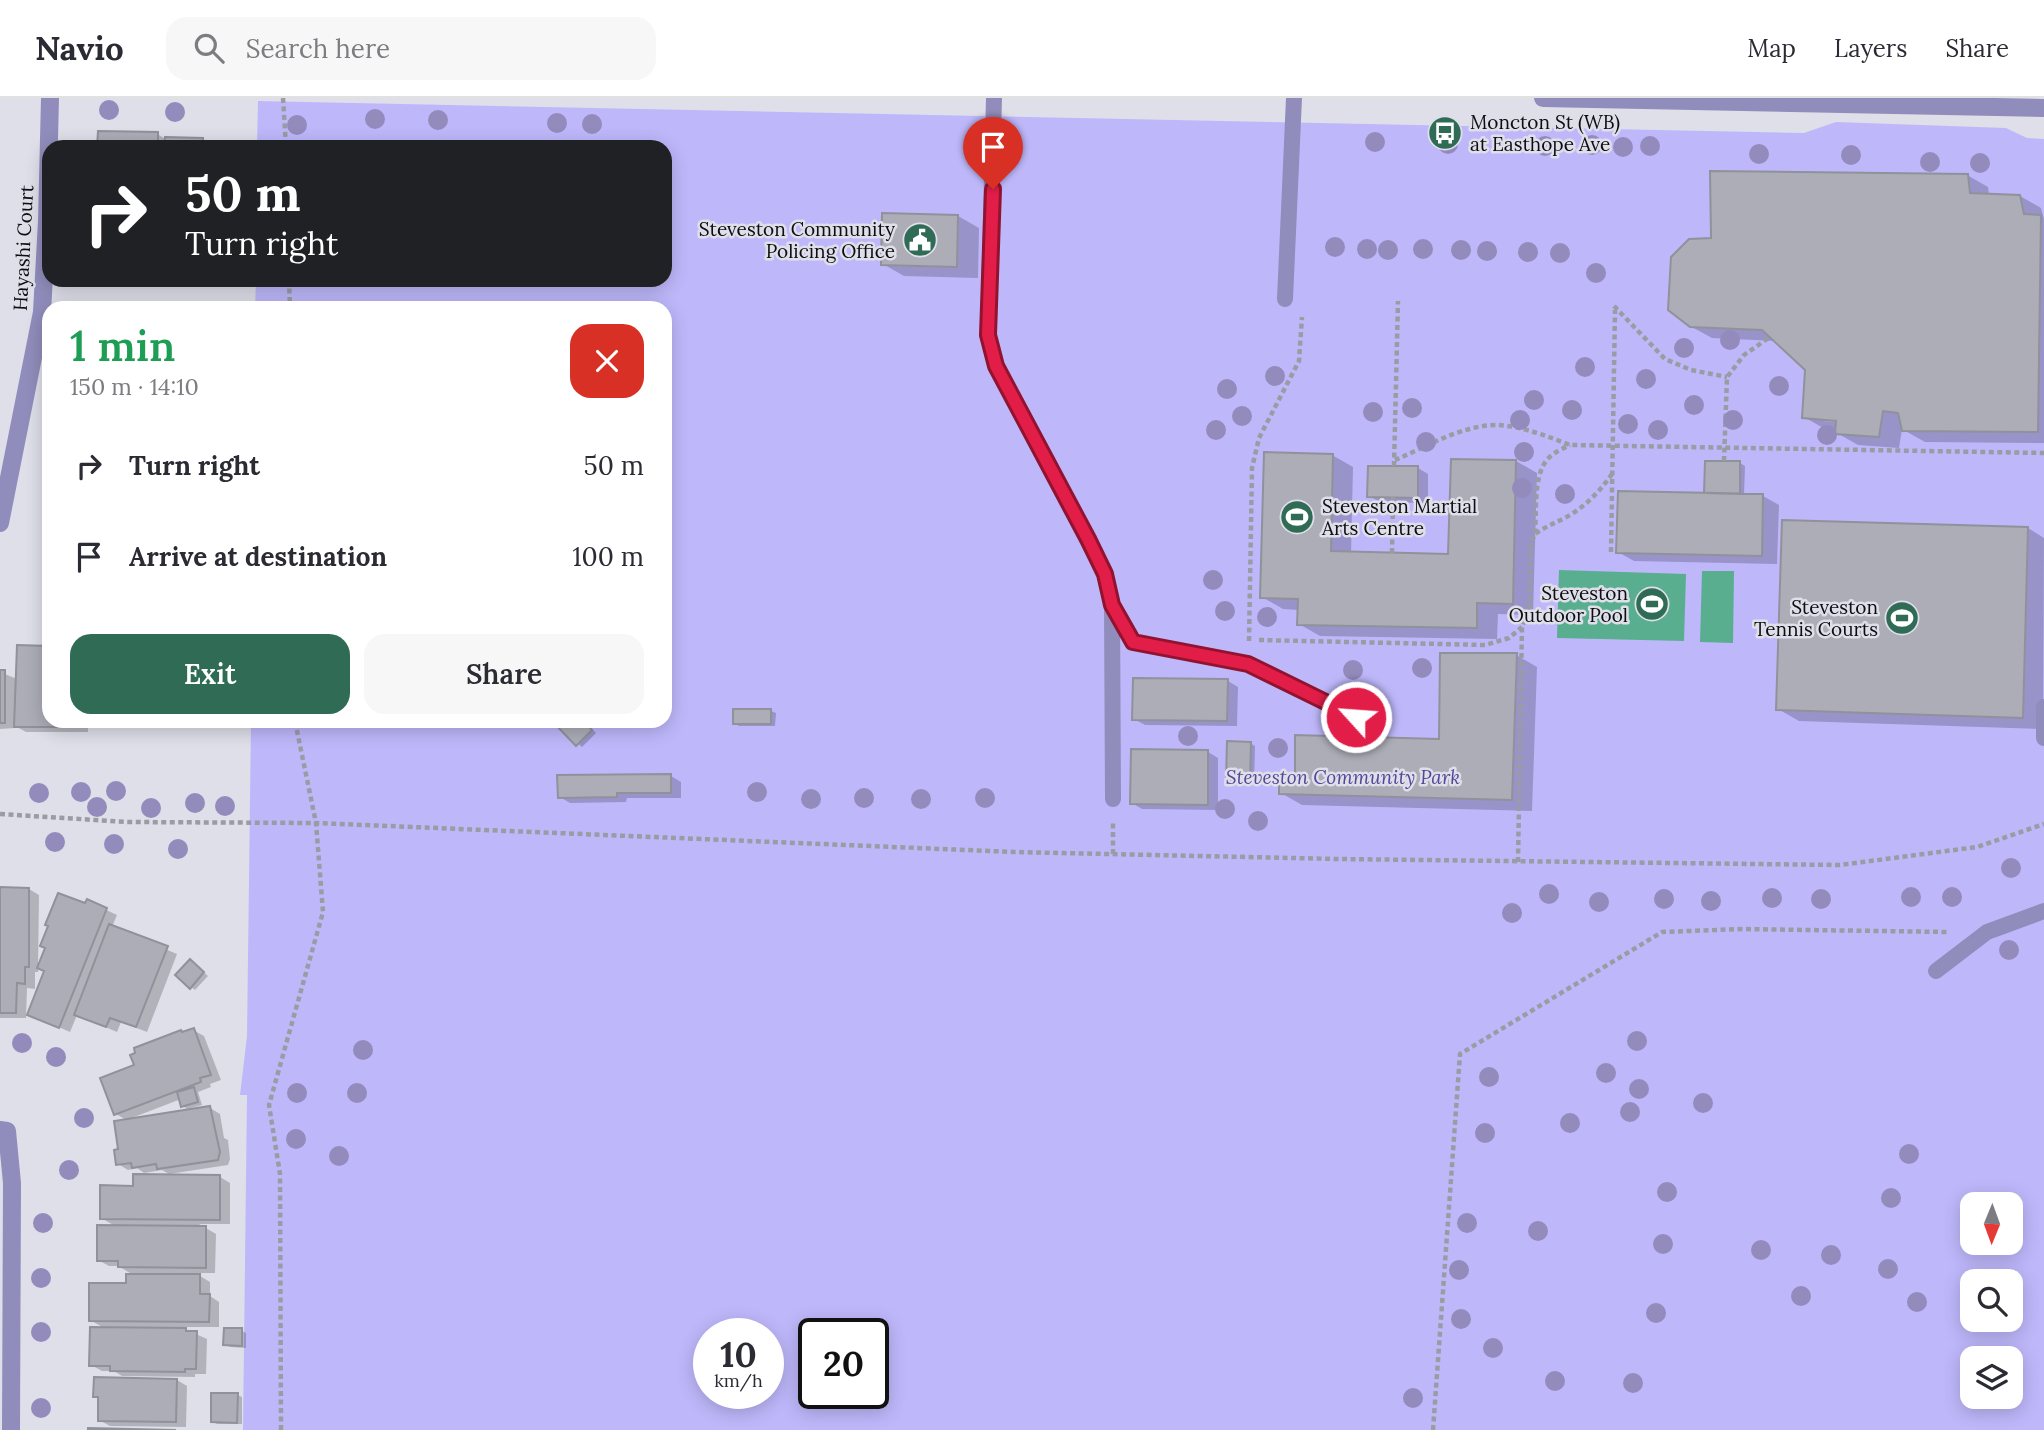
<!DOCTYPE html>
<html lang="en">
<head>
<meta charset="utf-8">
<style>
	body { margin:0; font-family:Lora,serif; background:#f7f7f7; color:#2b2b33; height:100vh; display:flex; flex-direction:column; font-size:26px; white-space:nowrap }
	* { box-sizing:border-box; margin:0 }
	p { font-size:23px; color:#7c7c81 }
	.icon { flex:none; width:38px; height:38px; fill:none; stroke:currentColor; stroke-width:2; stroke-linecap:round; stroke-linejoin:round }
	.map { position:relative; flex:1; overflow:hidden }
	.sheet { position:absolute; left:42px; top:203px; width:630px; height:427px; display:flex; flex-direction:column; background:#fff; border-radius:21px; box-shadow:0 4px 18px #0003 }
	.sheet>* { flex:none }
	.banner { position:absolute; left:42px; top:42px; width:630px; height:147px; border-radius:21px; box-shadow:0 4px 18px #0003; background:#202124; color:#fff; overflow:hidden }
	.needle { width:46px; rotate:181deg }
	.fabs { position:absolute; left:1960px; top:1094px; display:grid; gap:14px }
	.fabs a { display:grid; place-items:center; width:63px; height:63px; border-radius:14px; background:#fff; box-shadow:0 4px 18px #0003; font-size:35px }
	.speed { position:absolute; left:693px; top:1220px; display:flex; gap:14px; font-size:35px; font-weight:700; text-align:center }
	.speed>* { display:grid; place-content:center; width:91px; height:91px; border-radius:50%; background:#fff; box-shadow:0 4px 18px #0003; line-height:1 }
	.speed small { font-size:18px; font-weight:400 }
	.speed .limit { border:4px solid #111; border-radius:10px; background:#fff; color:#111 }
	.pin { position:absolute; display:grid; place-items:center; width:60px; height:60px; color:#fff; margin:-72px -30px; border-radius:50% 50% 50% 0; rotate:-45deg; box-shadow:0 0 7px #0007 }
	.pin .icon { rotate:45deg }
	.me { position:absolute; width:77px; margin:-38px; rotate:296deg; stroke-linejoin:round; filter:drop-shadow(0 0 5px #0008) }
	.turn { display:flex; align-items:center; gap:24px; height:147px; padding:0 28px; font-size:32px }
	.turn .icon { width:91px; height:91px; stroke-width:2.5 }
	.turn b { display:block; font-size:49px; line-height:60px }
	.round { display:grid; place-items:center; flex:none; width:74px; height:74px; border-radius:21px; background:#f7f7f7 }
	.headline { display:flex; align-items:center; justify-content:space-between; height:119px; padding:0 28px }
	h1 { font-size:42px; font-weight:600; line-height:52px; color:#1e9e55 }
	.cta { display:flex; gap:14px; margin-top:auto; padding:14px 28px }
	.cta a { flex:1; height:80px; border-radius:21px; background:#306b56; color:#fff; font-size:28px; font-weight:600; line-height:80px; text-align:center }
	.cta a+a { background:#f7f7f7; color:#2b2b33 }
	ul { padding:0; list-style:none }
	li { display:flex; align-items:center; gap:21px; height:91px; padding:0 28px }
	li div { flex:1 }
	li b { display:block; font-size:26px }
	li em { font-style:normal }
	header { display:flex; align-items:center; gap:42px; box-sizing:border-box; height:98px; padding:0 35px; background:#fff; border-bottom:2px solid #e1e1e2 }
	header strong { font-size:33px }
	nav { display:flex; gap:38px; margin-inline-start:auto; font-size:24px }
	.search { width:490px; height:63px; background:#f7f7f7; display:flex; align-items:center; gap:18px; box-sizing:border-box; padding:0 24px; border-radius:21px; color:#7c7c81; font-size:26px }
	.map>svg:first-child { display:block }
	.green { fill:#beb8fb; fill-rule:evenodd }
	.water { fill:#59ae8f }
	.shadow { fill:#0003; fill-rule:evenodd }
	.building { fill:#adadb8; stroke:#91919b; stroke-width:2 }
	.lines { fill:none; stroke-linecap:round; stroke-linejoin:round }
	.path { stroke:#9b9ba4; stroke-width:4.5; stroke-dasharray:5 3.5; stroke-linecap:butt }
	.service { stroke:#908dbc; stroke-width:16 }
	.minor { stroke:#908dbc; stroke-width:18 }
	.tertiary { stroke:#908dbc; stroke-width:18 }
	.tree { fill:#938bbc }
	.route-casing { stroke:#92132f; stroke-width:18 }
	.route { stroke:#e11d48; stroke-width:12 }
	.labels { text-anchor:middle; stroke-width:5; stroke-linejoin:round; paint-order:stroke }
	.poi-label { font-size:19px; fill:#0e0e12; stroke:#dfdfea; text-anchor:end }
	.street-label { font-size:19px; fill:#0e0e12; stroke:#dfdfea }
	.park-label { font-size:19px; font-style:italic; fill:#544797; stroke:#dfdfea }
</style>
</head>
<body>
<header>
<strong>Navio</strong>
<div class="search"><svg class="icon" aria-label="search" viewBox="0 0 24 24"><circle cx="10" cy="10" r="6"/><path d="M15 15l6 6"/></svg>Search here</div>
<nav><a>Map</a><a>Layers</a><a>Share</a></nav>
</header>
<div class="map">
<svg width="2044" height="1332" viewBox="0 0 2044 1332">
	<rect width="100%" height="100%" fill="#dfdfea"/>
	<!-- green -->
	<path class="green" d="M258,3L1804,35L1836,24L2006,30L2027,40L2044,41V1332H243L247,997H240L247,938L251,623H665V210H255L256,182H665V49H257ZM1972,1106H2011V1144H1972ZM1972,1183H2011V1222H1972ZM709,1236H768V1295H709ZM814,1236H873V1295H814ZM1972,1260H2011V1298H1972Z"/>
	<!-- water -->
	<path class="water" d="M1559,472L1686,476L1684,543L1557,540Z
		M1702,473H1734L1733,545L1700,544Z"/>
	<!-- shadow -->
	<path class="shadow" d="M157,36L164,40L203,41L216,49H99Z
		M1967,77L1988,89L1989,97L2020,98L2041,110L2044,121V345L1925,344L1902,331L1899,350L1858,347L1837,335V332L1825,331L1804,319L1806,271L1776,243L1712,240L1690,228L1713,141ZM1823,320L1844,325L1823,323Z
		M958,118L979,130L978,180L904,178L883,166Z
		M1332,357L1353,369L1351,456L1450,458L1516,363L1537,375L1533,517L1498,516L1497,541L1320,538L1299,526V512L1283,511L1262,499Z
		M1740,365L1745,368L1744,397L1763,398L1779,407L1777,466L1634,463L1618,454L1706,396Z
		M1418,370L1428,376V405L1380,404L1369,398Z
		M2028,430L2044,440L2043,631L1799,623L1778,611Z
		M49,550V623H88V634H26L15,628V630L0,631V574L17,581Z
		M1516,557L1537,569L1532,713L1302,707L1281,695L1296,678L1440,643Z
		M1228,583L1238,589L1237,628L1145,627L1134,621Z
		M771,613L776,615L775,628H739L734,625Z
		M554,623H584L596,635L582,649Z
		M1250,645L1255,648L1254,684H1233L1228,681Z
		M1208,654L1218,660V712L1142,711L1132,705Z
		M671,678L681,684V700H627L626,704L570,705L560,699Z
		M0,791H29L39,797L38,869L87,803L117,817L112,829L177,856L147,934L121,924L117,934L77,917L70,934L29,916L46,873L39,869L38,874H35V891L27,890L26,920H0Z
		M195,866L208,878L195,892L191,889Z
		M193,932L204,938L221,982L210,986L211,989L198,994L202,1007L187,1011L183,1008L181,1001L129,1021L210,1010L220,1016L224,1040L228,1042L230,1061L228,1067L169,1076L162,1072L144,1075L137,1070L128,1072L118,1066L128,1023L116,1016L136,968L184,935Z
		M220,1079L230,1085V1126H199L216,1136L215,1175H195L210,1184V1198L219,1204V1229H180L207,1241L206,1276H195V1279L122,1278L114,1273H102L91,1267L106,1231L90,1222L135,1178L118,1168H109L98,1162L117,1129L101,1120L135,1089Z
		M241,1232L246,1235V1250L230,1249L225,1246Z
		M177,1282L187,1288L186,1329L110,1328L99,1322L100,1300L95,1298Z
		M237,1297L242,1299V1326H217L212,1323Z"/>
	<!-- building -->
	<path class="building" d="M98,33L158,34V49H97Z
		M165,39L203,40V49H164Z
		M1710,73L1968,76L1970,95L2020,97L2024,116L2041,117L2038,334L1902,333L1898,315L1883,313L1879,339L1835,336L1836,323L1802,320L1805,272L1762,232L1690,229L1668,212L1671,159L1689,141L1711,140Z
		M882,115L958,117L957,169L881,167Z
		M108,206L184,207V210H108Z
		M1264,354L1333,356L1331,453L1448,456L1451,361L1516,362L1513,506L1477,505V530L1297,527L1298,501L1260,500Z
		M1705,363H1740V396L1704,395Z
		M1368,368H1418V400L1367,399Z
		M1618,393L1763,396L1762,458L1616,455Z
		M1782,422L2028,429L2023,620L1776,612Z
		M17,547L49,548V623H78V629H14Z
		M1440,555H1517L1512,702L1279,696V676H1295V637L1439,641Z
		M0,572H5V625H0Z
		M1133,580L1228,581L1227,623L1132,622Z
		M733,611H771V626H733Z
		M552,623H584L592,632L576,648Z
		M1227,643L1251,644L1250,683L1226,682Z
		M1131,651L1208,652V707L1130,706Z
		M671,676V695H617V699L558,700L557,677Z
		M0,789L29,790V869H25V886L17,885L16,915H0Z
		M58,795L85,805L87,801L107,810L59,930L27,917L44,873L37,870L45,850L40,848L48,828L45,827Z
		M109,826L168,848L136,929L110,920L106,929L74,917Z
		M190,861L204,874L190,891L175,877Z
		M194,930L211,977L200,980L201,984L114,1017L100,980L134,967L130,957L135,955L134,950L181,932L182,934Z
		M194,989L198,1004L181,1009L177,994Z
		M210,1008L220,1054L218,1062L157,1071L156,1066L132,1070L131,1065L116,1067L114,1052L118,1051L114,1023Z
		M133,1076L220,1077V1122L100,1121V1087L133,1088Z
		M97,1127L206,1128V1170L118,1169V1163H97Z
		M126,1176H200V1196H210L209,1224L89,1223V1185H126Z
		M90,1229L186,1230V1233H197L196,1271H185V1274L110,1273V1268H89Z
		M224,1230H242V1248L223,1247Z
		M94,1279L177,1281L176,1324L98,1323V1299H93Z
		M211,1295H238L237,1325L211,1324Z
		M88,1330L176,1332H88Z"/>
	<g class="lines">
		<!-- path -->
		<path class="path" d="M283,0L286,49
			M289,182L290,210
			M1614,208L1665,261L1691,272L1727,279
			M1395,362C1426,349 1462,327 1497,327C1521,328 1547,338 1570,347L2044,355
			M1724,363L1727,279L1744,257L1770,239
			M1394,368L1398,203
			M1535,435C1537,413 1533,381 1546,363C1552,355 1562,351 1570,347
			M1611,454L1615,212
			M1392,455L1393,399
			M1259,542L1485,547L1509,540L1522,529
			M1249,543L1252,370L1259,340L1299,263L1302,219
			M0,716L127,724L316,725L1014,754L1339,761L1840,767L1977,749L2044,726
			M1113,756V723
			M1518,764L1522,528L1530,512L1531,445L1535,436C1546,428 1558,424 1570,417C1588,406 1602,391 1614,373
			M281,1332L280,1076L269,1007L323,814L316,725L295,623
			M1433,1332L1460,956L1662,834L1742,831L1947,834"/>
		<!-- service -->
		<path class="service" d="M994,0L988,237L996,268L1105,476L1112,507L1113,701
			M1285,201L1294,0
			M1113,509L1133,544L1248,566L1377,630
			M2044,609V640
			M1936,873L1987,834L2044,813"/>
		<!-- minor -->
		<path class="minor" d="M0,425L42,214L47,123L50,0
			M0,1032L7,1033L12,1085L11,1332"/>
		<!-- tertiary -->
		<path class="tertiary" d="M1543,0L2044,10"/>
	</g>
	<!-- trees -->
	<g class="tree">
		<circle cx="109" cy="12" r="10"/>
		<circle cx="175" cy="14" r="10"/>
		<circle cx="375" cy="21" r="10"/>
		<circle cx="438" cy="22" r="10"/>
		<circle cx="557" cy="25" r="10"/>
		<circle cx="592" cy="26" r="10"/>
		<circle cx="297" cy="27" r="10"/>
		<circle cx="1375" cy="44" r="10"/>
		<circle cx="1448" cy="46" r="10"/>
		<circle cx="1592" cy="47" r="10"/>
		<circle cx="1545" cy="48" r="10"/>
		<circle cx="1650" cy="48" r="10"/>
		<circle cx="1623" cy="49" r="10"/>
		<circle cx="1759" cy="56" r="10"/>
		<circle cx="1851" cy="57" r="10"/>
		<circle cx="1930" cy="64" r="10"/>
		<circle cx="1980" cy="65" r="10"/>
		<circle cx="1335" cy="149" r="10"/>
		<circle cx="1367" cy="151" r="10"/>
		<circle cx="1423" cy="151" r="10"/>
		<circle cx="1388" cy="152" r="10"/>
		<circle cx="1461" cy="152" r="10"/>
		<circle cx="1487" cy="153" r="10"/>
		<circle cx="1528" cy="154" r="10"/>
		<circle cx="1560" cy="155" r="10"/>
		<circle cx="1596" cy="175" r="10"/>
		<circle cx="1730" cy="242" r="10"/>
		<circle cx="1684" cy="250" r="10"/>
		<circle cx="1585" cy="269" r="10"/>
		<circle cx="1275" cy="278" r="10"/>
		<circle cx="1646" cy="281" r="10"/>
		<circle cx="1779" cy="288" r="10"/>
		<circle cx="1227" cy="291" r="10"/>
		<circle cx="1534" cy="302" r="10"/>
		<circle cx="1694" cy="307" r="10"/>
		<circle cx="1412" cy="310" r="10"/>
		<circle cx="1572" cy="312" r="10"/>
		<circle cx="1373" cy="314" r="10"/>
		<circle cx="1242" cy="318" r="10"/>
		<circle cx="1520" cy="322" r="10"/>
		<circle cx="1733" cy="322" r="10"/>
		<circle cx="1628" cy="326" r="10"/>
		<circle cx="1216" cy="332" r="10"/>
		<circle cx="1658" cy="332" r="10"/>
		<circle cx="1827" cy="337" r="10"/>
		<circle cx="1426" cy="344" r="10"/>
		<circle cx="1524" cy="354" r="10"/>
		<circle cx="1522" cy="390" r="10"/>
		<circle cx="1565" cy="396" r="10"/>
		<circle cx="1213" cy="482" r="10"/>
		<circle cx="1225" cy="513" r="10"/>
		<circle cx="1267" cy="519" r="10"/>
		<circle cx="1422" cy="570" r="10"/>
		<circle cx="1353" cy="572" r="10"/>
		<circle cx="1188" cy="638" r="10"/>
		<circle cx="1278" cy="650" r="10"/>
		<circle cx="116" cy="693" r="10"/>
		<circle cx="81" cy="694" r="10"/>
		<circle cx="757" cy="694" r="10"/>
		<circle cx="39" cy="695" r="10"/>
		<circle cx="864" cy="700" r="10"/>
		<circle cx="985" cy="700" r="10"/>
		<circle cx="811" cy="701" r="10"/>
		<circle cx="921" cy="701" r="10"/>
		<circle cx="195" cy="705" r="10"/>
		<circle cx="225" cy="708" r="10"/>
		<circle cx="97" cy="709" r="10"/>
		<circle cx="151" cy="710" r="10"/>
		<circle cx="1225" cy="711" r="10"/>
		<circle cx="1258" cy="723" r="10"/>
		<circle cx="55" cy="744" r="10"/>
		<circle cx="114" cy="746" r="10"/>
		<circle cx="178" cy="751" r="10"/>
		<circle cx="2011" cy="770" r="10"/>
		<circle cx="1549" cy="796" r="10"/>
		<circle cx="1911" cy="799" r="10"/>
		<circle cx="1952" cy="799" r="10"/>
		<circle cx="1772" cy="800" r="10"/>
		<circle cx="1664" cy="801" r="10"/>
		<circle cx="1821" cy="801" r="10"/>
		<circle cx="1711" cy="803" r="10"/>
		<circle cx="1599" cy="804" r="10"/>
		<circle cx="1512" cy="815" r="10"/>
		<circle cx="2009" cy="852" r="10"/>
		<circle cx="1637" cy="943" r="10"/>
		<circle cx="22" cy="945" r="10"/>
		<circle cx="363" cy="952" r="10"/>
		<circle cx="56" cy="959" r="10"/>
		<circle cx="1606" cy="975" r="10"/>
		<circle cx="1489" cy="979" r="10"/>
		<circle cx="1639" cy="991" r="10"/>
		<circle cx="297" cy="995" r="10"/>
		<circle cx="357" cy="995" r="10"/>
		<circle cx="1703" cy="1005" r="10"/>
		<circle cx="1630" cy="1014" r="10"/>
		<circle cx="84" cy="1020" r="10"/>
		<circle cx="1570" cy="1025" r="10"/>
		<circle cx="1485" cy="1035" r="10"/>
		<circle cx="296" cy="1041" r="10"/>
		<circle cx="1909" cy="1056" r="10"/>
		<circle cx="339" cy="1058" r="10"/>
		<circle cx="69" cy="1072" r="10"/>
		<circle cx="1667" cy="1094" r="10"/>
		<circle cx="1891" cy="1100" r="10"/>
		<circle cx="43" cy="1125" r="10"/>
		<circle cx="1467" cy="1125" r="10"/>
		<circle cx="1538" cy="1133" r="10"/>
		<circle cx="1663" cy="1146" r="10"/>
		<circle cx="1761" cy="1152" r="10"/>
		<circle cx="1831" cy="1157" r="10"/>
		<circle cx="1888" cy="1171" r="10"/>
		<circle cx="1459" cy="1172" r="10"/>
		<circle cx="41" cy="1180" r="10"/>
		<circle cx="1801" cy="1198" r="10"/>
		<circle cx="1917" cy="1204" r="10"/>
		<circle cx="1656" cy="1215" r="10"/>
		<circle cx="1461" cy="1221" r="10"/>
		<circle cx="41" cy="1234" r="10"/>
		<circle cx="1493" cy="1250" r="10"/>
		<circle cx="1555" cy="1283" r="10"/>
		<circle cx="1633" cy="1285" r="10"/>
		<circle cx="1413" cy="1300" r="10"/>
		<circle cx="41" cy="1310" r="10"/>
	</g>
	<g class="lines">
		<!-- route casing -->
		<g class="route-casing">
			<path id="route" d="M993,91L988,237L996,268L1088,441L1105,476L1112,507L1133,544L1248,566L1356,619"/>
		</g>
		<!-- route -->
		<use href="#route" class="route"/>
	</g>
	<!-- icons -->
	<defs>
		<g id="bus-disc" transform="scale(1.75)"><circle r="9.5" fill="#306b56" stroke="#dfdfea"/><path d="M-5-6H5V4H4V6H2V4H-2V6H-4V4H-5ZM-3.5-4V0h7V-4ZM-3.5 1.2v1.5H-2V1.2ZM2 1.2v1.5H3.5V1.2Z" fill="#fff"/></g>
		<g id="civic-disc" transform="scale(1.75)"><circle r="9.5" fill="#306b56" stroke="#dfdfea"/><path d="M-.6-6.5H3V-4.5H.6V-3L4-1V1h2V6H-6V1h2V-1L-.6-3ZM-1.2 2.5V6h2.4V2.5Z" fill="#fff"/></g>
		<g id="stadium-disc" transform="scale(1.75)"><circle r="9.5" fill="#306b56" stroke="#dfdfea"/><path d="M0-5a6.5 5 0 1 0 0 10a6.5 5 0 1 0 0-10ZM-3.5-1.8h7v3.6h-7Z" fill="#fff"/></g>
	</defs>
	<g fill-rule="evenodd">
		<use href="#bus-disc" x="1445" y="35"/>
		<use href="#civic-disc" x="920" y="142"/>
		<use href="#stadium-disc" x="1297" y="419"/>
		<use href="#stadium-disc" x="1652" y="506"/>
		<use href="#stadium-disc" x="1902" y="520"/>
	</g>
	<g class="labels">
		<!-- poi labels -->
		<g class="poi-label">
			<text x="1470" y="31" text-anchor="start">Moncton St (WB)<tspan x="1470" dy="22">at Easthope Ave</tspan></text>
			<text x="895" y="138">Steveston Community<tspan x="895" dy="22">Policing Office</tspan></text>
			<text x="1322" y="415" text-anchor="start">Steveston Martial<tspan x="1322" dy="22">Arts Centre</tspan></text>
			<text x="1628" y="502">Steveston<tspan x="1628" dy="22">Outdoor Pool</tspan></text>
			<text x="1878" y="516">Steveston<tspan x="1878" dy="22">Tennis Courts</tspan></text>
		</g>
		<!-- street labels -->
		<g class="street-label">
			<text transform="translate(23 150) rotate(-87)" y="7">Hayashi Court</text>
		</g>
		<!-- park labels -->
		<g class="park-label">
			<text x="1343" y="686">Steveston Community Park</text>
		</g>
	</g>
</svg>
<div class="fabs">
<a><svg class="needle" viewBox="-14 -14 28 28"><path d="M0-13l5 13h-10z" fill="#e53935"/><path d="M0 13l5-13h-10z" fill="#7c7c81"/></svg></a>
<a><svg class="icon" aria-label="search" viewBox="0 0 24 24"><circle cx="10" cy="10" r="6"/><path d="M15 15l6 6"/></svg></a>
<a><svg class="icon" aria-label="layers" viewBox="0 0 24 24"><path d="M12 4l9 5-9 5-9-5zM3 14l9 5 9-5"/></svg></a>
</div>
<div class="speed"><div>10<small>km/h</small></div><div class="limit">20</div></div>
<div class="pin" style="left:993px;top:91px;background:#d93025"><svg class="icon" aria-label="arrive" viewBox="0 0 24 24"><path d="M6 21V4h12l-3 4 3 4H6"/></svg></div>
<svg class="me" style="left:1356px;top:619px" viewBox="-20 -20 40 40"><circle r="17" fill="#e11d48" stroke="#fff" stroke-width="3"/><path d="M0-11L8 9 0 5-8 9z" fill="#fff"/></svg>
<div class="banner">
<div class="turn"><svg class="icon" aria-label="right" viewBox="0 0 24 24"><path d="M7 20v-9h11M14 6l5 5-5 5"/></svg><div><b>50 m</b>Turn right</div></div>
</div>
<section class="sheet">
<div class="headline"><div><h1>1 min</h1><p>150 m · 14:10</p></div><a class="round" style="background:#d93025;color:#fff"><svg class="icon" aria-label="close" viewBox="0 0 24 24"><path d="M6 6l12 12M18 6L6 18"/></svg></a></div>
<ul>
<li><svg class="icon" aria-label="right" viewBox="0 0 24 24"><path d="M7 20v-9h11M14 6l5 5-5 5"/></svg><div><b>Turn right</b></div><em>50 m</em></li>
<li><svg class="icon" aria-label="arrive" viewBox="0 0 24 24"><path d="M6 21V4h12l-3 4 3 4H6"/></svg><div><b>Arrive at destination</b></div><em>100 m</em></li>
</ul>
<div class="cta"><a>Exit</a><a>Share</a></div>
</section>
</div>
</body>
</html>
